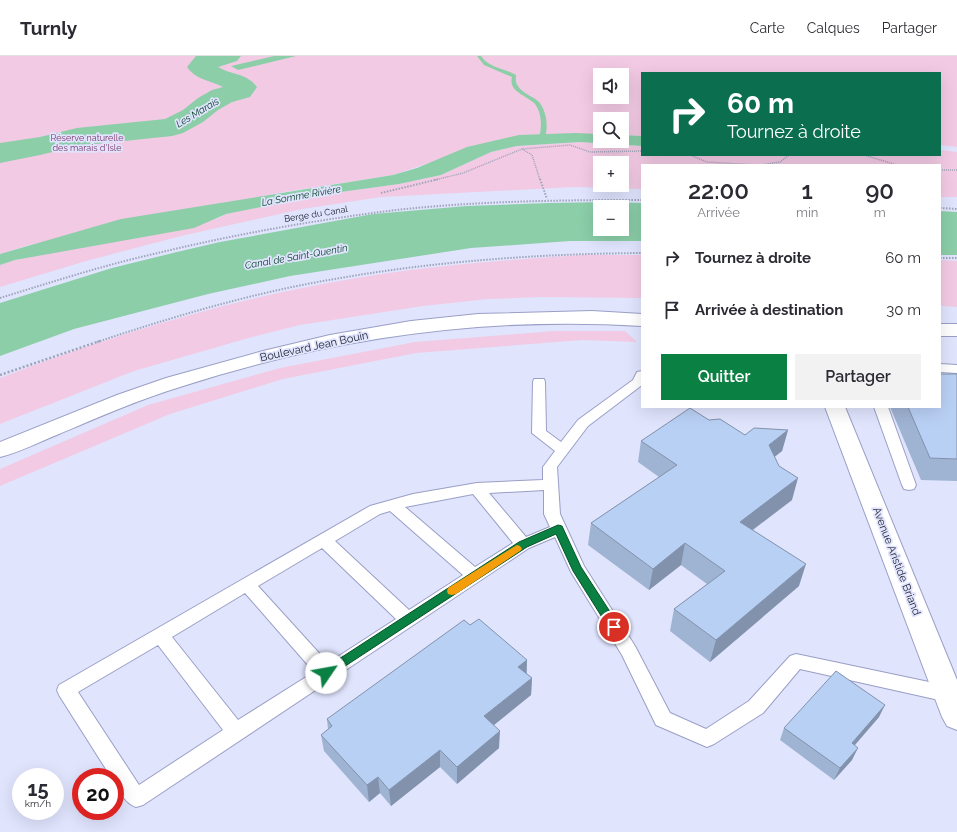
<!DOCTYPE html>
<html lang="fr">
<head>
<meta charset="utf-8">
<style>
	body { margin:0; font-family:Raleway,sans-serif; background:#f2f2f3; color:#2b2b33; height:100vh; display:flex; flex-direction:column; font-size:15px; white-space:nowrap }
	* { box-sizing:border-box; margin:0 }
	p { font-size:13px; color:#7c7c81 }
	.icon { flex:none; width:22px; height:22px; fill:none; stroke:currentColor; stroke-width:2; stroke-linecap:round; stroke-linejoin:round }
	.map { position:relative; flex:1; overflow:hidden }
	.details { position:absolute; left:641px; top:108px; width:300px; height:244px; display:flex; flex-direction:column; background:#fff; border-radius:0px; box-shadow:0 4px 16px #0002 }
	.details>* { flex:none }
	.top-card { position:absolute; left:641px; top:16px; width:300px; height:84px; border-radius:0px; box-shadow:0 4px 16px #0002; background:#0b6e4f; color:#fff; overflow:hidden }
	.buttons { position:absolute; left:593px; top:12px; display:grid; gap:8px }
	.buttons a { display:grid; place-items:center; width:36px; height:36px; border-radius:0px; background:#fff; box-shadow:0 4px 16px #0002; font-size:20px }
	.speed { position:absolute; left:12px; top:712px; display:flex; gap:8px; font-size:20px; font-weight:700; text-align:center }
	.speed>* { display:grid; place-content:center; width:52px; height:52px; border-radius:50%; background:#fff; box-shadow:0 4px 16px #0002; line-height:1 }
	.speed small { font-size:10px; font-weight:400 }
	.speed .limit { border:6px solid #d22; background:#fff; color:#111 }
	.pin { position:absolute; display:grid; place-items:center; width:34px; height:34px; color:#fff; margin:-17px; border:2px solid #fff; border-radius:50%; box-shadow:0 1px 4px #0007 }
	.me { position:absolute; width:44px; margin:-22px; rotate:57deg; stroke-linejoin:round; filter:drop-shadow(0 0 3px #0008) }
	.turn { display:flex; align-items:center; gap:14px; height:84px; padding:0 20px; font-size:18px }
	.turn .icon { width:52px; height:52px; stroke-width:2.5 }
	.turn b { display:block; font-size:28px; line-height:34px }
	.eta { display:flex; justify-content:space-evenly; align-items:center; height:68px; text-align:center }
	.eta b { font-size:24px; font-weight:600; line-height:28px }
	.button { display:flex; gap:8px; margin-top:auto; padding:8px 20px }
	.button a { flex:1; height:46px; border-radius:0px; background:#0b8043; color:#fff; font-size:16px; font-weight:600; line-height:46px; text-align:center }
	.button a+a { background:#f2f2f3; color:#2b2b33 }
	ul { padding:0; list-style:none }
	li { display:flex; align-items:center; gap:12px; height:52px; padding:0 20px }
	li div { flex:1 }
	li b { display:block; font-size:15px }
	li em { font-style:normal }
	header { display:flex; align-items:center; gap:24px; box-sizing:border-box; height:56px; padding:0 20px; background:#fff; border-bottom:1px solid #e1e1e2 }
	header strong { font-size:19px }
	nav { display:flex; gap:22px; margin-inline-start:auto; font-size:14px }
	.map>svg:first-child { display:block }
	.green { fill:#f3cae4; fill-rule:evenodd }
	.water { fill:#8bcea8; fill-rule:evenodd }
	.lines { fill:none; stroke-linecap:round; stroke-linejoin:round }
	.stream { fill:#8bcea8; fill-rule:evenodd }
	.river { fill:#8bcea8; fill-rule:evenodd }
	.lane-casing { stroke:#9a9fc6; stroke-width:2 }
	.street-casing { stroke:#9a9fc6; stroke-width:2 }
	.secondary-casing { stroke:#9a9fc6; stroke-width:2 }
	.path-far2 { stroke:#a0a4b9; stroke-width:1.5; stroke-dasharray:1 1; stroke-linecap:butt }
	.path-far1 { stroke:#a0a4b9; stroke-width:2; stroke-dasharray:1.5 1.5; stroke-linecap:butt }
	.path { stroke:#a0a4b9; stroke-width:2.5; stroke-dasharray:2 2; stroke-linecap:butt }
	.lane { fill:#fff; fill-rule:evenodd }
	.street { fill:#fff; fill-rule:evenodd }
	.secondary { fill:#fff; fill-rule:evenodd }
	.wall { fill:#9fb3d3 }
	.shaded-wall { fill:#8292ac }
	.building { fill:#b9d0f5; stroke:#8292ac }
	.route { fill:#0b8043; stroke:#07532c }
	.slow { fill:#f59e0b }
	.labels { text-anchor:middle; stroke-width:3.5; stroke-linejoin:round; paint-order:stroke }
	.far-park-label { font-size:9px; fill:#803a6c; stroke:#e0e4fd }
	.far-street-label { font-size:9px; fill:#1f2130; stroke:#e0e4fd }
	.far-water-label { font-size:10px; font-style:italic; fill:#013b23; stroke:#e0e4fd }
	.street-label { font-size:11px; fill:#1f2130; stroke:#e0e4fd }
</style>
</head>
<body>
<header>
<strong>Turnly</strong>
<nav><a>Carte</a><a>Calques</a><a>Partager</a></nav>
</header>
<div class="map">
<svg width="957" height="776" viewBox="0 0 957 776">
	<rect width="100%" height="100%" fill="#e0e4fd"/>
	<!-- green -->
	<path class="green" d="M0,0H957V91L940,89V17H642V80L622,79V63H600V79L500,83L393,119L278,137L29,189L0,198ZM600,19H622V41H600Z
		M580,86L642,90V99H940V94L957,96V141H940V109H642V133L574,131L381,141L302,153L181,180L86,205L0,231V209L15,204L216,163L226,158L326,138L399,128L441,119L491,96L517,90ZM600,107H622V129H600Z
		M582,199H642V242L541,241L488,243L423,250L300,269L252,281L134,315L0,368V322C113,279 231,243 351,223C427,210 504,204 582,199Z
		M940,204L957,205V251L940,250Z
		M554,275H625L637,286L583,284L416,297L283,323L170,358L0,430V413L148,349L280,312L415,286Z"/>
	<!-- water -->
	<path class="water" d="M274,0H296L238,14L231,10Z
		M575,77L600,78V85H622V79L642,80V90L580,86L517,90L491,96L441,119L399,128L326,138L226,158L194,172L15,204L0,209V198L121,163L393,119L417,112L467,91L519,79Z
		M611,146L642,147V185H570L471,192L290,220L208,238L74,273L0,300V247L112,212L177,196L220,186L373,158L467,150L549,147ZM600,151H622V173H600Z
		M940,155L957,156V199H940Z"/>
	<g class="lines">
		<!-- stream -->
		<path class="stream" d="M197,0H201V2L207,6L203,7L196,3Z
			M477,0H481C489,12 504,12 516,19C516,23 515,26 518,30C522,37 532,40 538,45C547,54 549,73 544,83L539,82C542,72 542,57 535,48C527,39 508,36 512,21L484,9Z"/>
		<!-- river -->
		<path class="river" d="M196,0H241L237,5L218,11C231,19 247,17 257,31L250,41L232,46L218,54L203,66L183,77L172,80L77,90L40,99L0,107V87L40,81L77,72L165,63L183,54L198,42L212,34L223,31C210,24 196,24 187,11Z"/>
		<!-- lane casing -->
		<g class="lane-casing">
			<path id="lane" d="M940,308L957,309V317L940,316Z
				M642,315V329L588,370L557,411L560,458L584,510L635,590L670,657L706,673L749,645L790,600L796,598L948,630L955,632L957,638L955,644L948,646L800,613L763,657L714,688L707,691L700,688L656,669L622,599L571,516L555,481L529,492L143,749L136,751C126,748 115,732 115,721H111L59,639L57,634L59,629L370,450L413,438L477,427L543,424V411L555,395L532,377L533,326L534,323H544L545,326L546,375L561,386L578,364L633,324L637,316ZM544,434V458L550,471L526,481L489,437ZM473,438L513,487L475,511L405,451ZM390,455L463,519L409,554L335,485L380,458ZM322,492L396,563L328,607L258,530ZM245,537L314,616L238,664L172,581ZM158,589L223,674L139,729L78,636Z
				M874,351H888L916,429L914,433L909,434L904,433L902,429Z"/>
		</g>
		<!-- street casing -->
		<g class="street-casing">
			<path id="street" d="M825,351H845L957,624V674L947,670L942,661Z"/>
		</g>
		<!-- secondary casing -->
		<g class="secondary-casing">
			<path id="secondary" d="M592,255L642,258V270C483,260 331,282 180,331C138,344 99,361 59,378C39,386 20,396 0,401V386L117,339L166,322L263,295L330,279L411,265L478,258Z
				M940,268H957V280H940Z"/>
		</g>
		<!-- path-far2 -->
		<path class="path-far2" d="M522,93L532,99L540,124
			M690,99L707,106L757,109
			M864,99L897,109
			M760,109L780,106L789,99
			M940,114H957
			M435,124L463,117L522,93L570,89L590,96L642,95"/>
		<!-- path-far1 -->
		<path class="path-far1" d="M540,123L547,143
			M381,137L439,123
			M940,152L957,153
			M940,202H957
			M0,242C52,226 104,209 158,197C236,178 316,164 396,154C478,145 560,144 642,144
			M97,286C163,264 229,244 297,230C411,207 526,198 642,197"/>
		<!-- path -->
		<path class="path" d="M0,319L100,285"/>
		<!-- lane -->
		<use href="#lane" class="lane"/>
		<!-- street -->
		<use href="#street" class="street"/>
		<!-- secondary -->
		<use href="#secondary" class="secondary"/>
	</g>
	<!-- wall -->
	<path class="wall" d="M957,318V425L921,424L890,351H940Z
		M709,364L745,379L788,374L782,395L774,401L792,444L753,474L799,530L710,606L670,575L674,553L707,528L681,509L649,534L588,489L591,467L659,421L638,406L641,385Z
		M527,604V618L532,622L531,639L494,669L499,692L457,728L440,711L391,750L380,737L369,746L324,695L321,679L328,673L327,663Z
		M879,661L855,689L852,704L834,724L780,684L784,672Z"/>
	<!-- shaded-wall -->
	<path class="shaded-wall" d="M788,374L782,395L763,410L769,389Z
		M798,422L792,444L735,487L740,466Z
		M685,487L681,509L649,534L653,513Z
		M806,508L799,530L710,606L716,584Z
		M527,604L526,621L518,611Z
		M532,622L531,639L484,677V660Z
		M885,649L879,661L846,699L852,687Z
		M500,675L499,692L457,728V711Z
		M858,692L852,704L834,724L840,712Z
		M440,694V711L391,750L389,734Z
		M378,721L380,737L369,746L367,729Z"/>
	<!-- building -->
	<path class="building" d="M940,318H957V403L930,402L908,351H940Z
		M690,352L709,364L720,363L745,379L754,372L788,374L769,389L779,410L798,422L740,466L806,508L716,584L674,553L725,515L685,487L653,513L591,467L677,409L641,385Z
		M479,563L527,604L518,611L532,622L484,660L500,675L457,711L440,694L389,734L378,721L367,729L321,679L332,670L327,663L464,564L470,569Z
		M836,615L885,649L852,687L858,692L840,712L784,672Z"/>
	<!-- route -->
	<path class="route" d="M558,469L562,470L581,511L618,568L620,571L618,574L614,576L610,574L573,515L556,478L527,491L330,620L326,622L322,620L320,617L322,614L519,486Z"/>
	<!-- slow -->
	<path class="slow" d="M517,489L520,490L522,493L520,495L456,538L452,539L448,538L447,535L448,532Z"/>
	<g class="labels">
		<!-- far-park labels -->
		<g class="far-park-label">
			<text x="87" y="85">Réserve naturelle<tspan x="87" dy="10">des marais d'Isle</tspan></text>
		</g>
		<!-- far-street labels -->
		<g class="far-street-label">
			<text transform="translate(316 158) rotate(-9)" y="3">Berge du Canal</text>
		</g>
		<!-- far-water labels -->
		<g class="far-water-label">
			<text transform="translate(197 56) rotate(-31)" y="4">Les Marais</text>
			<text transform="translate(301 139) rotate(-10)" y="4">La Somme Rivière</text>
			<text transform="translate(296 200) rotate(-10)" y="4">Canal de Saint-Quentin</text>
		</g>
		<!-- street labels -->
		<g class="street-label">
			<text transform="translate(314 290) rotate(-12)" y="4">Boulevard Jean Bouin</text>
			<text transform="translate(897 505) rotate(69)" y="4">Avenue Aristide Briand</text>
		</g>
	</g>
</svg>
<div class="buttons">
<a><svg class="icon" aria-label="sound" viewBox="0 0 24 24"><path d="M4 9h4l5-4v14l-5-4H4zM17 9q2 3 0 6"/></svg></a>
<a><svg class="icon" aria-label="search" viewBox="0 0 24 24"><circle cx="10" cy="10" r="6"/><path d="M15 15l6 6"/></svg></a>
<a>+</a>
<a>−</a>
</div>
<div class="speed"><div>15<small>km/h</small></div><div class="limit">20</div></div>
<div class="pin" style="left:614px;top:571px;background:#d93025"><svg class="icon" aria-label="arrive" viewBox="0 0 24 24"><path d="M6 21V4h12l-3 4 3 4H6"/></svg></div>
<svg class="me" style="left:326px;top:617px" viewBox="-20 -20 40 40"><circle r="19" fill="#fff"/><path d="M0-13L10 11 0 6-10 11z" fill="#0b8043"/></svg>
<div class="top-card">
<div class="turn"><svg class="icon" aria-label="right" viewBox="0 0 24 24"><path d="M7 20v-9h11M14 6l5 5-5 5"/></svg><div><b>60 m</b>Tournez à droite</div></div>
</div>
<section class="details">
<div class="eta">
<div><b>22:00</b><p>Arrivée</p></div>
<div><b>1</b><p>min</p></div>
<div><b>90</b><p>m</p></div>
</div>
<ul>
<li><svg class="icon" aria-label="right" viewBox="0 0 24 24"><path d="M7 20v-9h11M14 6l5 5-5 5"/></svg><div><b>Tournez à droite</b></div><em>60 m</em></li>
<li><svg class="icon" aria-label="arrive" viewBox="0 0 24 24"><path d="M6 21V4h12l-3 4 3 4H6"/></svg><div><b>Arrivée à destination</b></div><em>30 m</em></li>
</ul>
<div class="button"><a>Quitter</a><a>Partager</a></div>
</section>
</div>
</body>
</html>
